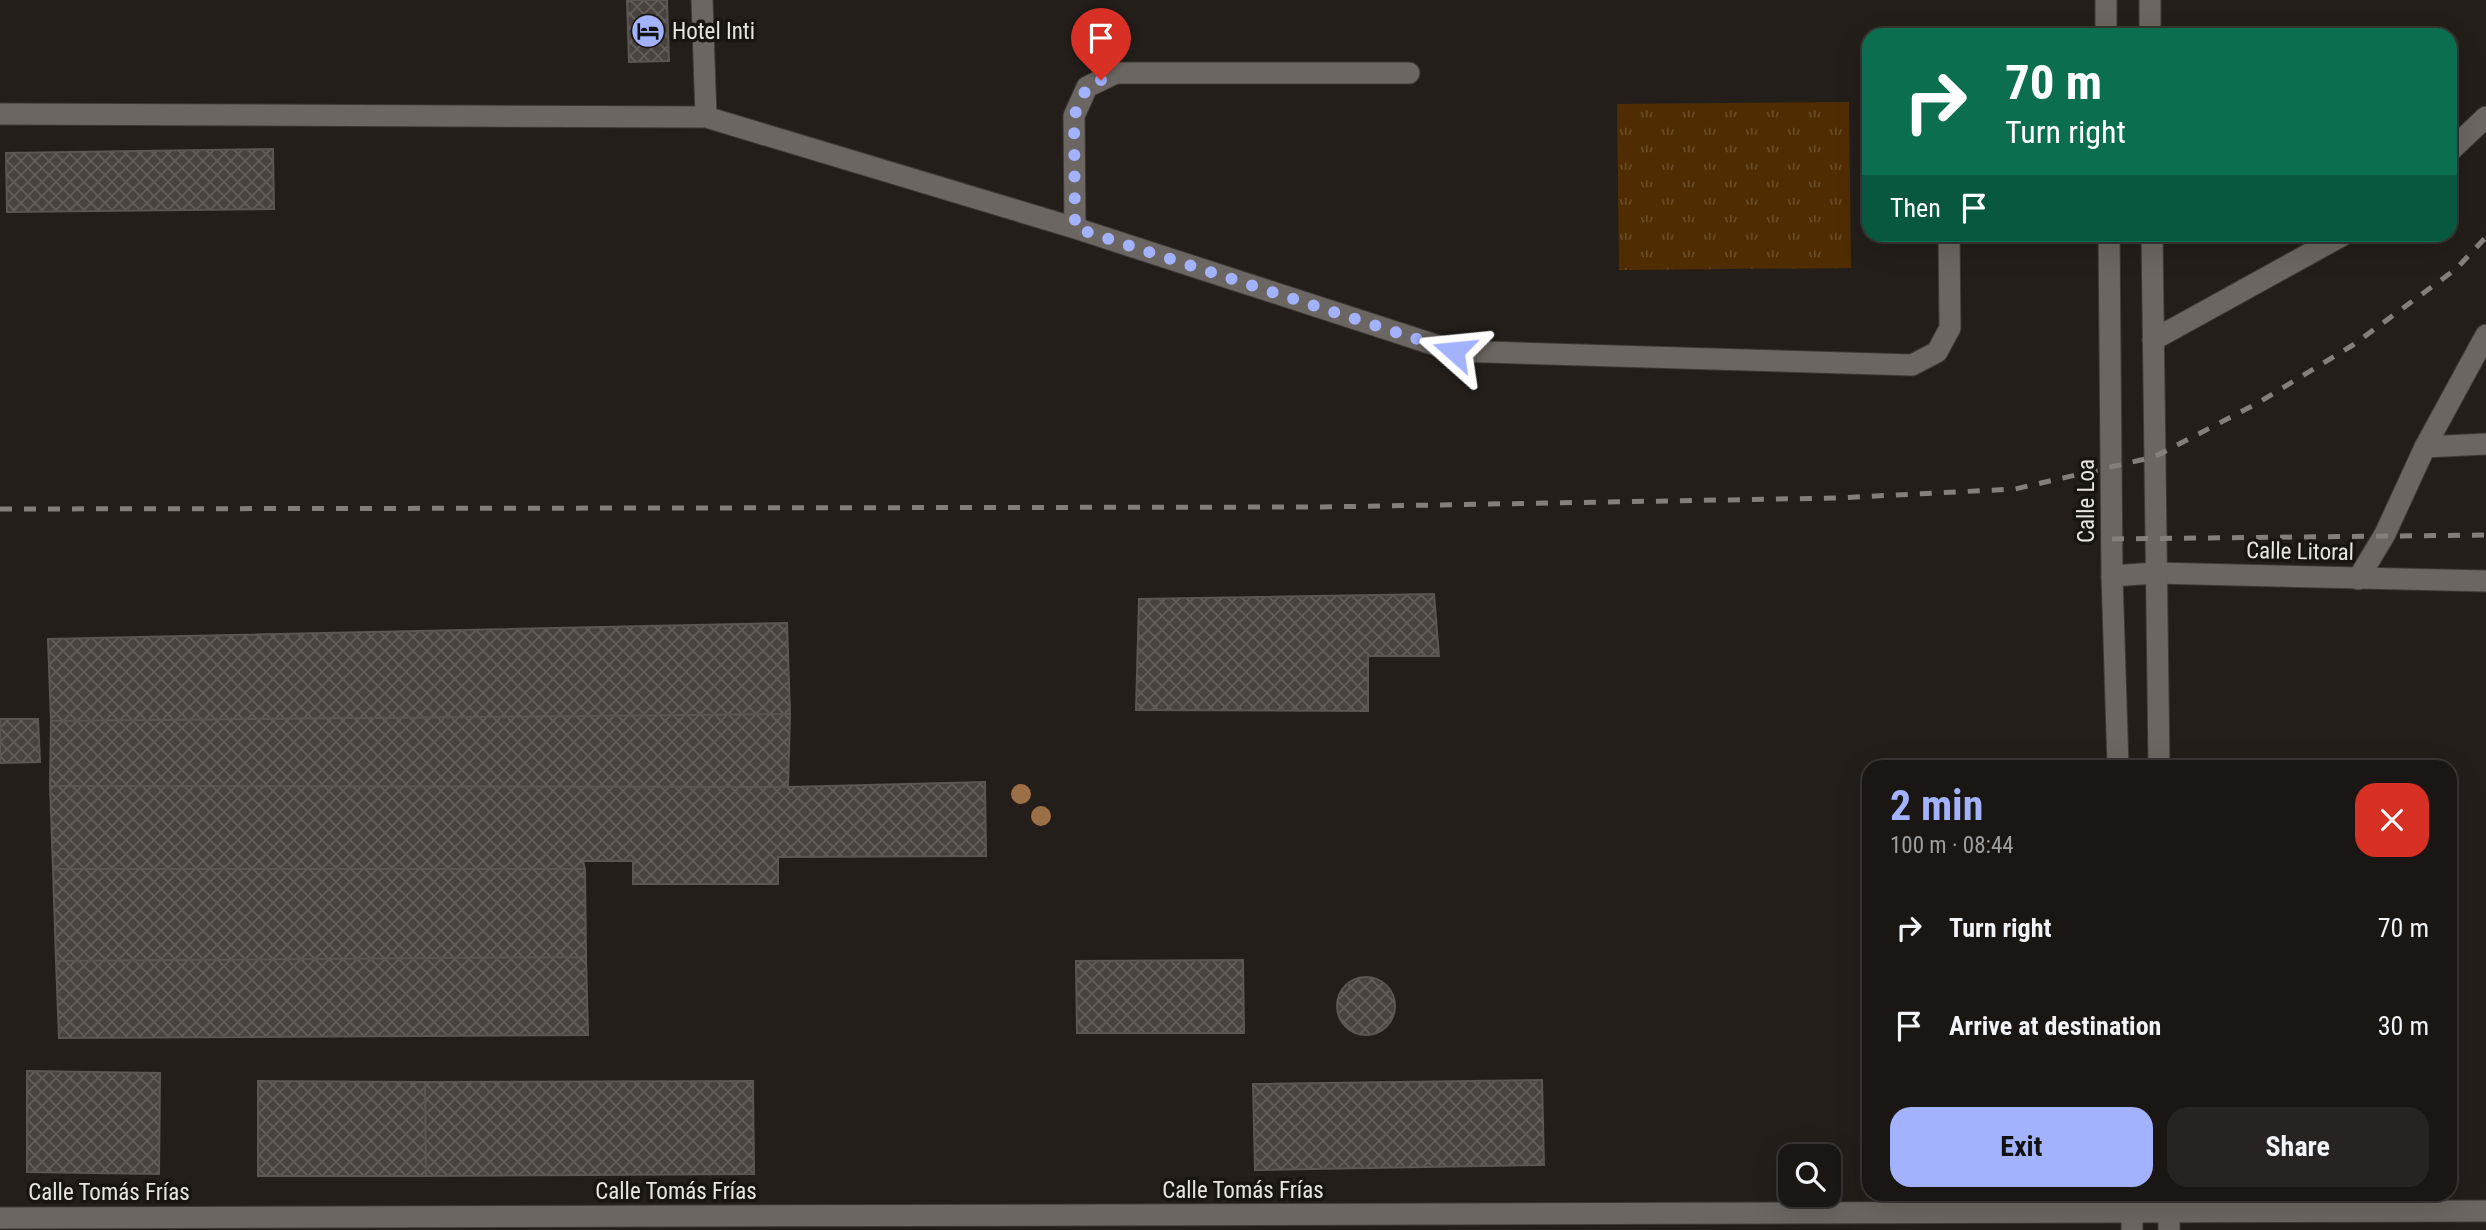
<!DOCTYPE html>
<html lang="en">
<head>
<meta charset="utf-8">
<style>
	body { margin:0; font-family:"Roboto Condensed",sans-serif; background:#272322; color:#f1f3f6; height:100vh; display:flex; flex-direction:column; font-size:26px; white-space:nowrap }
	* { box-sizing:border-box; margin:0 }
	p { font-size:23px; color:#9f9fa0 }
	.icon { flex:none; width:38px; height:38px; fill:none; stroke:currentColor; stroke-width:2; stroke-linecap:round; stroke-linejoin:round }
	.map { position:relative; flex:1; overflow:hidden }
	.panel { position:absolute; left:1862px; top:760px; width:595px; height:441px; display:flex; flex-direction:column; background:#1a1614; border-radius:21px; box-shadow:0 7px 28px #0002,0 0 0 2px #383534 }
	.panel>* { flex:none }
	.banner { position:absolute; left:1862px; top:28px; width:595px; height:214px; border-radius:21px; box-shadow:0 7px 28px #0002,0 0 0 2px #383534; background:#0b6e4f; color:#fff; overflow:hidden }
	.controls { position:absolute; left:1778px; top:1144px; display:grid; gap:14px }
	.controls a { display:grid; place-items:center; width:63px; height:63px; border-radius:14px; background:#1a1614; box-shadow:0 7px 28px #0002,0 0 0 2px #383534; font-size:35px }
	.pin { position:absolute; display:grid; place-items:center; width:60px; height:60px; color:#fff; margin:-72px -30px; border-radius:50% 50% 50% 0; rotate:-45deg; box-shadow:0 0 7px #0007 }
	.pin .icon { rotate:45deg }
	.me { position:absolute; width:77px; margin:-38px; rotate:288deg; stroke-linejoin:round; filter:drop-shadow(0 0 5px #0008) }
	.turn { display:flex; align-items:center; gap:24px; height:147px; padding:0 28px; font-size:32px }
	.turn .icon { width:91px; height:91px; stroke-width:2.5 }
	.turn b { display:block; font-size:49px; line-height:60px }
	.then { display:flex; align-items:center; height:66px; padding:0 28px; background:#0003; gap:14px; font-size:26px }
	.round { display:grid; place-items:center; flex:none; width:74px; height:74px; border-radius:21px; background:#272322 }
	.overview { display:flex; align-items:center; justify-content:space-between; height:119px; padding:0 28px }
	h1 { font-size:42px; font-weight:700; line-height:52px; color:#a3b2fd }
	.button { display:flex; gap:14px; margin-top:auto; padding:14px 28px }
	.button a { flex:1; height:80px; border-radius:21px; background:#a3b2fd; color:#111; font-size:28px; font-weight:700; line-height:80px; text-align:center }
	.button a+a { background:#272322; color:#f1f3f6 }
	ul { padding:0; list-style:none }
	li { display:flex; align-items:center; gap:21px; height:98px; padding:0 28px }
	li div { flex:1 }
	li b { display:block; font-size:26px }
	li em { font-style:normal }
	.map>svg:first-child { display:block }
	.park { fill:url(#park-tufts) }
	.building { fill:url(#building-cross-hatch); stroke:#5b5651; stroke-width:2 }
	.lines { fill:none; stroke-linecap:round; stroke-linejoin:round }
	.lane-casing { stroke:#3d3936; stroke-width:23 }
	.street-casing { stroke:#3d3936; stroke-width:23 }
	.secondary-casing { stroke:#3d3936; stroke-width:23 }
	.lane { stroke:#6b6661; stroke-width:21 }
	.street { stroke:#6b6661; stroke-width:21 }
	.secondary { stroke:#6b6661; stroke-width:21 }
	.rail { stroke:#847f7c; stroke-width:5; stroke-dasharray:12 12; stroke-linecap:butt }
	.tree { fill:#9b7047 }
	.route { stroke:#a3b2fd; stroke-width:12; stroke-dasharray:0 21.6 }
	.labels { text-anchor:middle; stroke-width:7; stroke-linejoin:round; paint-order:stroke }
	.poi-label { font-size:23px; fill:#e9e5e2; stroke:#191511; text-anchor:start }
	.street-label { font-size:23px; fill:#e9e5e2; stroke:#191511 }
</style>
</head>
<body>
<div class="map">
<svg width="2486" height="1230" viewBox="0 0 2486 1230">
	<defs>
		<pattern id="park-tufts" width="24" height="20" patternUnits="userSpaceOnUse" patternTransform="scale(1.75)"><rect width="24" height="20" fill="#502d01"/><path d="M3 7l-1-3M5 7V3M7 7l1-3M15 17l-1-3M17 17v-4M19 17l1-3" fill="none" stroke="#694b26"/></pattern>
		<pattern id="building-cross-hatch" width="8" height="8" patternUnits="userSpaceOnUse" patternTransform="scale(1.75)"><rect width="8" height="8" fill="#48433e"/><path d="M0 0l8 8M0 8l8-8" fill="none" stroke="#625e5a"/></pattern>
	</defs>
	<rect width="100%" height="100%" fill="#231e1a"/>
	<!-- park -->
	<path class="park" d="M1849,102L1851,268L1619,270L1617,104Z"/>
	<!-- building -->
	<path class="building" d="M627,0H667L669,61L629,62Z
		M273,149L274,209L7,212L6,153Z
		M1434,594L1439,656H1368V711L1136,710L1139,599Z
		M787,623L790,714L51,721L48,639Z
		M790,714L788,787L50,786L51,721Z
		M0,719H38L40,762L0,763Z
		M985,782L986,856L778,857V884H633V861H583L585,869H53L50,786L788,787Z
		M53,869H585L586,957L56,961Z
		M586,957L588,1035L59,1038L56,961Z
		M1243,960L1244,1033H1077L1076,961Z
		M1337 1006a29 29 0 1 1 58 0a29 29 0 1 1-58 0Z
		M27,1071L160,1073L159,1174L27,1172Z
		M1542,1080L1544,1165L1255,1170L1253,1084Z
		M258,1081L425,1082L426,1176H258Z
		M753,1081L754,1174L426,1176L425,1082Z"/>
	<g class="lines">
		<!-- lane casing -->
		<g class="lane-casing">
			<path id="lane" d="M702,0L706,117
				M0,114L706,117L1075,228L1454,351L1912,365L1937,352L1950,328L1949,234
				M1075,228L1074,116L1087,87L1116,73H1409
				M2425,447L2486,335"/>
		</g>
		<!-- street casing -->
		<g class="street-casing">
			<path id="street" d="M2450,151L2486,117
				M2153,340L2345,234
				M2112,576L2155,573L2486,581
				M2358,579L2385,534L2425,447L2486,444
				M0,1218L2486,1211"/>
		</g>
		<!-- secondary casing -->
		<g class="secondary-casing">
			<path id="secondary" d="M2106,0V35
				M2150,0V35
				M2109,234L2112,576L2118,766
				M2152,234L2159,766
				M2132,1194V1230
				M2169,1194V1230"/>
		</g>
		<!-- lane -->
		<use href="#lane" class="lane"/>
		<!-- street -->
		<use href="#street" class="street"/>
		<!-- secondary -->
		<use href="#secondary" class="secondary"/>
		<!-- rail -->
		<path class="rail" d="M0,509L1321,507L1836,498L2015,489L2154,457L2258,403L2353,345L2456,269L2486,237
			M2112,539L2486,535"/>
	</g>
	<!-- trees -->
	<g class="tree">
		<circle cx="1021" cy="794" r="10"/>
		<circle cx="1041" cy="816" r="10"/>
	</g>
	<g class="lines">
		<!-- route -->
		<path class="route" d="M1101,80L1087,87L1074,116L1075,228L1454,351"/>
	</g>
	<!-- icons -->
	<defs>
		<g id="hotel-disc" transform="scale(1.75)"><circle r="9.5" fill="#a3b2fd" stroke="#191511"/><path d="M-6-4.5h1.5V1H6V5H4.5V3h-9V5H-6ZM-4 0a1.8 1.8 0 1 1 3.6 0ZM.5 0V-2.5h3Q6-2.5 6 0Z" fill="#111"/></g>
	</defs>
	<g fill-rule="evenodd">
		<use href="#hotel-disc" x="648" y="31"/>
	</g>
	<g class="labels">
		<!-- poi labels -->
		<g class="poi-label">
			<text x="672" y="39">Hotel Inti</text>
		</g>
		<!-- street labels -->
		<g class="street-label">
			<text transform="translate(2086 501) rotate(-90)" y="8">Calle Loa</text>
			<text transform="translate(2300 551) rotate(1)" y="8">Calle Litoral</text>
			<text x="1243" y="1198">Calle Tomás Frías</text>
			<text x="676" y="1199">Calle Tomás Frías</text>
			<text x="109" y="1200">Calle Tomás Frías</text>
		</g>
	</g>
</svg>
<div class="controls">
<a><svg class="icon" aria-label="search" viewBox="0 0 24 24"><circle cx="10" cy="10" r="6"/><path d="M15 15l6 6"/></svg></a>
</div>
<div class="pin" style="left:1101px;top:80px;background:#d93025"><svg class="icon" aria-label="arrive" viewBox="0 0 24 24"><path d="M6 21V4h12l-3 4 3 4H6"/></svg></div>
<svg class="me" style="left:1454px;top:351px" viewBox="-20 -20 40 40"><path d="M0-17L14 15 0 8-14 15z" fill="#a3b2fd" stroke="#fff" stroke-width="4"/></svg>
<div class="banner">
<div class="turn"><svg class="icon" aria-label="right" viewBox="0 0 24 24"><path d="M7 20v-9h11M14 6l5 5-5 5"/></svg><div><b>70 m</b>Turn right</div></div>
<div class="then">Then<svg class="icon" aria-label="arrive" viewBox="0 0 24 24"><path d="M6 21V4h12l-3 4 3 4H6"/></svg></div>
</div>
<section class="panel">
<div class="overview"><div><h1>2 min</h1><p>100 m · 08:44</p></div><a class="round" style="background:#d93025;color:#fff"><svg class="icon" aria-label="close" viewBox="0 0 24 24"><path d="M6 6l12 12M18 6L6 18"/></svg></a></div>
<ul>
<li><svg class="icon" aria-label="right" viewBox="0 0 24 24"><path d="M7 20v-9h11M14 6l5 5-5 5"/></svg><div><b>Turn right</b></div><em>70 m</em></li>
<li><svg class="icon" aria-label="arrive" viewBox="0 0 24 24"><path d="M6 21V4h12l-3 4 3 4H6"/></svg><div><b>Arrive at destination</b></div><em>30 m</em></li>
</ul>
<div class="button"><a>Exit</a><a>Share</a></div>
</section>
</div>
</body>
</html>
